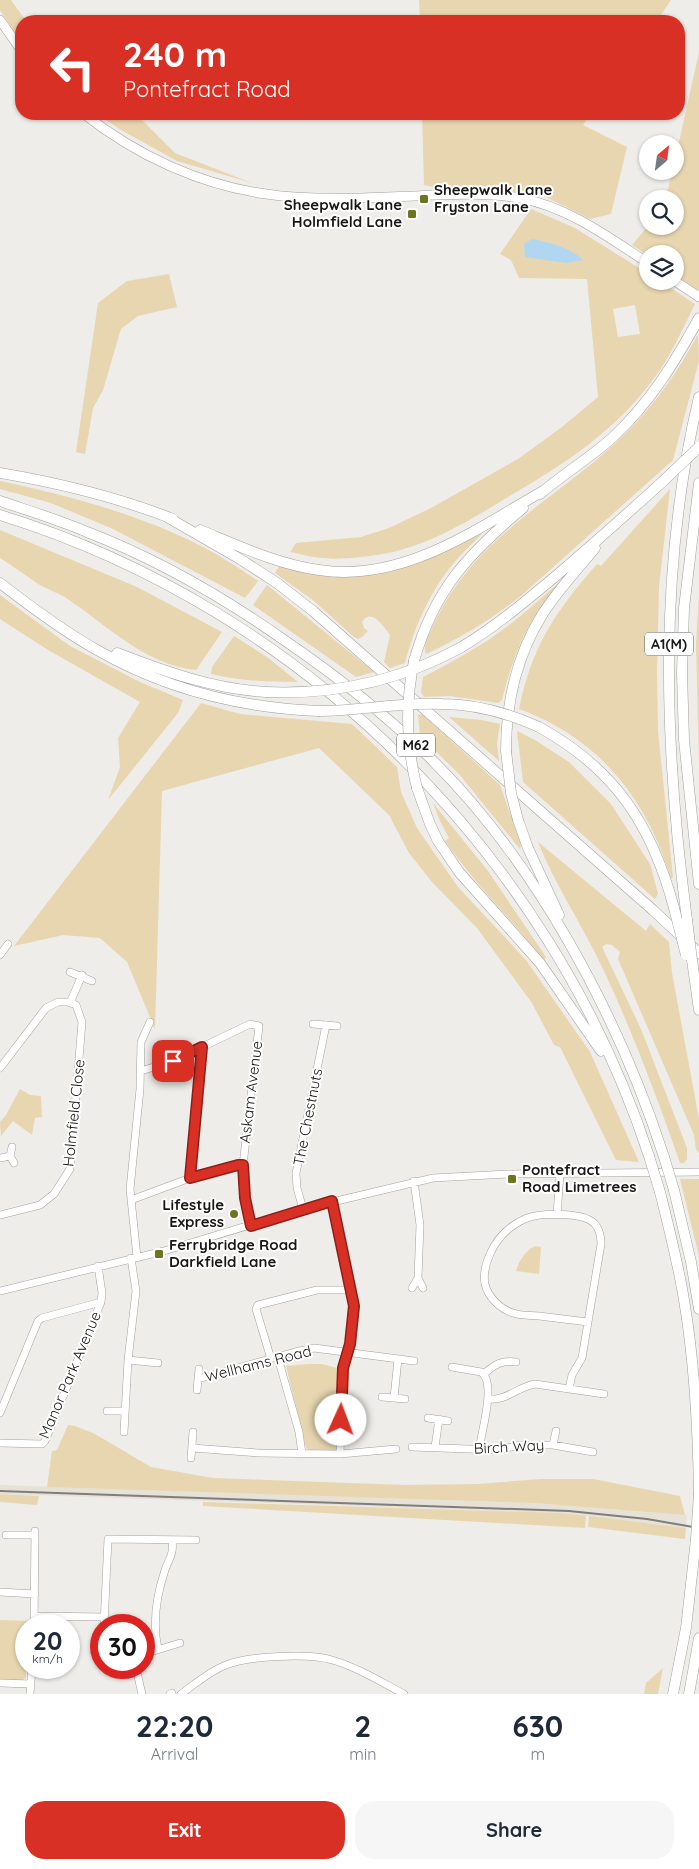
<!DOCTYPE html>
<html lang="en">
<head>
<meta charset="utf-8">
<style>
	body { margin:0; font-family:Quicksand,sans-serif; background:#f6f6f7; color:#1f2937; height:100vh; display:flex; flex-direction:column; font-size:19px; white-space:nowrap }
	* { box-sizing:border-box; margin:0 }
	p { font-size:16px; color:#747a83 }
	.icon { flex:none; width:28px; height:28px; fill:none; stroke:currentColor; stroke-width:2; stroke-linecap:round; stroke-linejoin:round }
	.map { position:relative; height:1694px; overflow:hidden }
	.panel { display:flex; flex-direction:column; background:#fff; flex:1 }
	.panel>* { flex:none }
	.banner { position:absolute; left:15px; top:15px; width:670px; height:105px; border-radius:20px; box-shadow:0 1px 4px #0004; background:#d93025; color:#fff; overflow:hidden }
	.needle { width:32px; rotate:29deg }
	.fabs { position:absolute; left:639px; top:135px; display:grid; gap:10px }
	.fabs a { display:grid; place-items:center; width:45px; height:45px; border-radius:50%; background:#fff; box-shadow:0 1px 4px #0004; font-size:25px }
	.speed { position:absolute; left:15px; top:1614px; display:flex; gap:10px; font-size:25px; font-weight:700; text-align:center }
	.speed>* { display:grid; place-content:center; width:65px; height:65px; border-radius:50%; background:#fff; box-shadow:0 1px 4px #0004; line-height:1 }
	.speed small { font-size:12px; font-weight:400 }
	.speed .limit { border:8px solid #d22; background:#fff; color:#111 }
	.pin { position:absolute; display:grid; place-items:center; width:42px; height:42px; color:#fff; margin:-21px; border-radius:10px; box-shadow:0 2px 8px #0006 }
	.me { position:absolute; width:55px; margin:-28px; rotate:2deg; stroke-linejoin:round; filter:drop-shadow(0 0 4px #0008) }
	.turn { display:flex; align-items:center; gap:18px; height:105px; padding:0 25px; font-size:22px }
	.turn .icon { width:65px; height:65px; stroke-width:2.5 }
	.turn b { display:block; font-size:35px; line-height:42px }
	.eta { display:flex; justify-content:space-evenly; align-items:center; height:85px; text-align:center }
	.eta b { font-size:30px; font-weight:800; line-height:35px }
	.button { display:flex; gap:10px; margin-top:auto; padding:10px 25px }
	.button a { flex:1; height:58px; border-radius:20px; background:#d93025; color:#fff; font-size:20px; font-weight:800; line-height:58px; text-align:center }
	.button a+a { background:#f6f6f7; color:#1f2937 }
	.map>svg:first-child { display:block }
	.built { fill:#e7e2d8 }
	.green { fill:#e7d6b0; fill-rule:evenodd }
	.water { fill:#b1d6f1 }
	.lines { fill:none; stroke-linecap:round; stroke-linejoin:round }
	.minor-casing { stroke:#a3a19e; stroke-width:8 }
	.major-casing { stroke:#a3a19e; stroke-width:10 }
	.highway-casing { stroke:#a3a19e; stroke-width:11 }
	.minor { stroke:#fff; stroke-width:7 }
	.major { stroke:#fff; stroke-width:9 }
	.highway { stroke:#fff; stroke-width:10 }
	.rail { stroke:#807e7c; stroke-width:2 }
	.highway-bridge-casing { stroke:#a3a19e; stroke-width:11; stroke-linecap:butt }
	.highway-bridge { stroke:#fff; stroke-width:10 }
	.route-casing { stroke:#8d1f18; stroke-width:12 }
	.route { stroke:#d93025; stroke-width:9 }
	.poi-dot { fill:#6d751e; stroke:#fff; stroke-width:2 }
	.labels { text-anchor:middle; stroke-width:4; stroke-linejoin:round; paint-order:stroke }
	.shield { fill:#fff; stroke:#5e5d5d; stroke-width:1 }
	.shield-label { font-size:14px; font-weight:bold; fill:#191817 }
	.poi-label { font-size:15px; font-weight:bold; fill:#191817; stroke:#fff; text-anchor:start }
	.street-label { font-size:15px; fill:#191817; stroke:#fff }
</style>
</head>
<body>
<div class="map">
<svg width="699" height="1694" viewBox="0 0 699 1694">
	<rect width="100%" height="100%" fill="#efede9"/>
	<!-- built -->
	<path class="built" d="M0,1485L534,1503L687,1515L686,1528L561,1513L0,1494Z"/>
	<!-- green -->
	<path class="green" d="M0,0H11L26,21H21V42L0,10Z
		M419,0H671L657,21H420Z
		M699,52V289L698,291L675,274V254H648L647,255L632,245L648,226H675V199H666L672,171H675V160Z
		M97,114H136L175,153L252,183L177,161L121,130Z
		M422,114H590L583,125L627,147L611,214L590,219L546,197L491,189L433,187L424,185Z
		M531,209L575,228L647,273L648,281H660L695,304C682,330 670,358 652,381C613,433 564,464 508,497C467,522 425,548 377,555C362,557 339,560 324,558C313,558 301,554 290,552L296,543L361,537L389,528L431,508L518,459L562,427L598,397L587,279L519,278L511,260L500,254ZM635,305L640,334L618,337L613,309Z
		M169,274L177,307L138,316L121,329L103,390L93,408L85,454L76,452L98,303L127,281Z
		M698,334L699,361L673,460L522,595C492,619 461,638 426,654C422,646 429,634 433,626C475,533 559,500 627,432C656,403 679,370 698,334Z
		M0,481C70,496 139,514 203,547C222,557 240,569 258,581L245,598L113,529L51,503L0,489Z
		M670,489L659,587L657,671L658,731L673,877L671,879C647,799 599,738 519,709C532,646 555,612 597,564L601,566Z
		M0,530L137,587L222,632L196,670C146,665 109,627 69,600C60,593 48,590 38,584C25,575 13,566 0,558Z
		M481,531L482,533L481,535C474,542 466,549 459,557C432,587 415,624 405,663L390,668L384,662L390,635C384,627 371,607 362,622L364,628L368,631L362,637L358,639L354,637L314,601L275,573L280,565L363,574Z
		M563,579C555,590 546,600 539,610C520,637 510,669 502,700L498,703L450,696L424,697L421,692L423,677C445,666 466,654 487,641C514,623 538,601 563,579Z
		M267,585L374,672L356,677L253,605Z
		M0,595L70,646L140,682L183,700L178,713L108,800L120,767L118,738L140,702L48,650L0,619Z
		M699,595V767L696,644Z
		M234,636L267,657L298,682C268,682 240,681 211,674L212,667Z
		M201,703L240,714L352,724L397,767L401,792L417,828L458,887L526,960L590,1052L639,1162L616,1160L560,1047L554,1045L532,1003L477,928L432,882L409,853L389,815L319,748L162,791L155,1029L127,962L100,938L63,935L14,946Z
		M418,714L423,715L500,785L521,844L520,849L459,774L420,736Z
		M449,717L482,720L500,724L497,743L499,761Z
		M517,731L535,740L569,762L611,804L650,864L658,894L655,899L523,782Z
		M433,803L488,871L546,957L544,960C511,919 475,884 445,841L449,838L440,821Z
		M538,842L646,931L650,924L669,942L672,973L699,1119V1153L696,1150L694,1135L618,959L620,952L612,945L606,944L602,947L641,1029L687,1148V1159L684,1163H680C657,1097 632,1030 602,967C582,924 555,885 538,842Z
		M20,1089L30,1095L41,1096L42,1117L35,1118L32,1135L13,1121L1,1136L0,1122L6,1115Z
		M680,1179H699V1256Z
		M535,1246L541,1247L539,1274L516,1271C519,1261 525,1251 535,1246Z
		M309,1364H322L340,1369L337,1450H309L306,1448L286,1366Z
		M68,1425L75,1426L95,1434L151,1467L213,1478L405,1485L477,1484L541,1479H593L680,1496L685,1515L534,1503L47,1487L52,1451L57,1450Z
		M0,1494L39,1496L37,1505L0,1502Z
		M203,1502L561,1513L586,1516L585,1528L203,1506Z
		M589,1516L686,1528L685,1539L588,1527Z
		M0,1620L30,1621V1625H26V1678L21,1681L0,1680Z
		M663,1668L658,1694H644L646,1683Z"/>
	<!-- water -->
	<path class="water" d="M532,239C549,242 571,248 583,260L566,263L525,257L524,244Z"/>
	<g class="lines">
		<!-- minor casing -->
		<g class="minor-casing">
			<path id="minor" d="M0,955L8,944
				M70,972L92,981
				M70,1003L82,975
				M313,1024L337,1026
				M0,1068L46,1008L58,1002H68L76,1005L82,1022L70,1169L54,1194L40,1205L0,1215
				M141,1071L173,1061L250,1024L259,1026L243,1165L245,1198L251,1226
				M12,1147L10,1156L14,1163
				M0,1158L10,1156
				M190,1178L202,1047
				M414,1181L420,1225L418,1278L423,1288
				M131,1200L190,1178L237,1165H243
				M332,1201L354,1306L350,1344L343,1369L340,1454
				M303,1209L297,1188L296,1173L326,1025
				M557,1215L560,1174
				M137,1257L130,1189L140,1089L141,1042L150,1022
				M412,1288L418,1278
				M0,1291L164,1251L303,1209L433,1178L508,1174L699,1172
				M278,1358L299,1432L302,1454
				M271,1359L256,1309L258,1305L317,1290H351
				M128,1360L158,1363
				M452,1367L481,1372C497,1382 481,1433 479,1450
				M484,1374C495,1364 502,1360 516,1362
				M198,1379L295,1352L314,1348L414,1361
				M569,1389L572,1375L582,1358L601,1244C601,1236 600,1229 594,1223C582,1212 542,1213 527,1218C510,1225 497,1238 490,1254C486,1263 483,1274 485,1284C488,1297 500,1309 513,1313C521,1316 531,1315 539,1316C556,1318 572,1320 588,1322
				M197,1390L199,1369
				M382,1397L405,1399
				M394,1398L398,1359
				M488,1399C507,1401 517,1387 535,1384L604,1394
				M107,1411H125
				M0,1413L38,1321L42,1318L101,1302
				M428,1418L448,1421
				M124,1432L128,1360L136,1291L131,1258
				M0,1443L42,1444L45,1441L101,1302L102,1293L98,1266
				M553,1445L556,1431
				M412,1447L497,1450L521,1445H553L593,1452
				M435,1447L439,1419
				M192,1448L258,1453L340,1454L396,1449
				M191,1458L193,1432
				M6,1535H35
				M0,1592L35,1594
				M34,1616L104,1617
				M34,1625L35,1531
				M104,1625L108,1539L196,1540
				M158,1649C152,1622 156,1597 165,1570C169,1558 174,1555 172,1540
				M144,1654L180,1643
				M136,1668L142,1694
				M0,1683L31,1684
				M30,1694L32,1668
				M170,1694L172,1693
				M181,1694C195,1684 210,1671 226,1665C248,1656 309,1653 332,1660C357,1667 381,1682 404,1694"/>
		</g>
		<!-- major casing -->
		<g class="major-casing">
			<path id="major" d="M0,20L21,50
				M84,114C136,155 200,185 266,194C306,200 347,199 387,197C431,196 477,191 520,198C568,207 608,237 648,263
				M675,281L699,297"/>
		</g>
		<!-- highway casing -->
		<g class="highway-casing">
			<path id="highway" d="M0,473C59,483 117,497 173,519
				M699,483L684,608L682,673L684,740L699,884
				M540,494C563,474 590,458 612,438C650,403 675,362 699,318
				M0,501C29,511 59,520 87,532C157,559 223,597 284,640C334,674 381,711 425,753C534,858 618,1014 664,1157
				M0,515C304,609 550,854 649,1156
				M167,517L240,559L277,583L313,611L654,911L699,953
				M200,530C239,546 277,564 319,570C402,583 475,530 543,491
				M0,583C31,607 63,631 97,650C165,689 242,708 319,711
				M460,648C495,627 526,601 557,575C592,545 626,515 660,484
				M117,653C166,672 214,689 266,692
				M414,661C434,590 468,554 523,508
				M539,727C615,769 652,825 674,908
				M506,751C506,702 516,657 542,615C557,591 577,570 595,548
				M417,788L430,824L438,841L459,872L540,963L601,1051
				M518,820L528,848L559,915
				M687,920C664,746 658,568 699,397
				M692,960L699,1010
				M674,1190L691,1262L699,1309
				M660,1192C669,1228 678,1263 684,1300C695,1364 698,1428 699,1493
				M673,1694L686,1628L696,1539
				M689,1694L699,1638"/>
		</g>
		<!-- minor -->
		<use href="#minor" class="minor"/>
		<!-- major -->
		<use href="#major" class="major"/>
		<!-- highway -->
		<use href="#highway" class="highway"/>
		<!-- rail -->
		<path class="rail" d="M0,1491L569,1511L647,1519L699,1528"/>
		<!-- highway-bridge casing -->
		<g class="highway-bridge-casing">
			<path id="highway-bridge" d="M660,484L699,447
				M414,661C405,704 406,745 417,788
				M266,692C335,695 399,681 460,648
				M319,711C360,711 401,702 442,704C476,704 508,713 539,727
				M506,751L511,793L518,820
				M674,908L686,955
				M687,920L692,960
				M649,1156L660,1192
				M664,1157L674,1190
				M696,1539L699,1493"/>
		</g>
		<!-- highway-bridge -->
		<use href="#highway-bridge" class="highway-bridge"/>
	</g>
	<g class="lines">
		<!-- route casing -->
		<g class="route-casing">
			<path id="route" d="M173,1061L202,1047L190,1178L238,1165H243L245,1198L251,1226L332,1201L354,1306L350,1344L343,1368L341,1420"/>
		</g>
		<!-- route -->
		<use href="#route" class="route"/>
	</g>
	<!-- markers -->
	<g class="poi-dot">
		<rect x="419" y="194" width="10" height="10" rx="2.5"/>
		<rect x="407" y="209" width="10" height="10" rx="2.5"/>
		<rect x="507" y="1174" width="10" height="10" rx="2.5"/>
		<circle cx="234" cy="1214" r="5"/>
		<rect x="154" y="1249" width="10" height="10" rx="2.5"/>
	</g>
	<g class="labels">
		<!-- shield labels -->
		<g class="shield">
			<rect x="645" y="632.5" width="48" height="23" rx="4"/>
			<rect x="397" y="733.5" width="38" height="23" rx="4"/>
		</g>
		<g class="shield-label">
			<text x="669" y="649">A1(M)</text>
			<text x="416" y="750">M62</text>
		</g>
		<!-- poi labels -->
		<g class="poi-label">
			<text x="434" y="195">Sheepwalk Lane<tspan x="434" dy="17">Fryston Lane</tspan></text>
			<text x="402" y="210" text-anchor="end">Sheepwalk Lane<tspan x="402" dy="17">Holmfield Lane</tspan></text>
			<text x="522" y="1175">Pontefract<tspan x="522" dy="17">Road Limetrees</tspan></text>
			<text x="224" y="1210" text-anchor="end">Lifestyle<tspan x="224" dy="17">Express</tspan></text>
			<text x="169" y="1250">Ferrybridge Road<tspan x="169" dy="17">Darkfield Lane</tspan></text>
		</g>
		<!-- street labels -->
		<g class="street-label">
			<text transform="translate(251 1092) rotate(-83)" y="5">Askam Avenue</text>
			<text transform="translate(74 1113) rotate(-84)" y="5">Holmfield Close</text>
			<text transform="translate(308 1117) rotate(-79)" y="5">The Chestnuts</text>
			<text transform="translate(258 1364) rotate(-14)" y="5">Wellhams Road</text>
			<text transform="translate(70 1375) rotate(-67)" y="5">Manor Park Avenue</text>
			<text transform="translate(509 1447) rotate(-3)" y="5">Birch Way</text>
		</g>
	</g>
</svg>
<div class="fabs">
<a><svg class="needle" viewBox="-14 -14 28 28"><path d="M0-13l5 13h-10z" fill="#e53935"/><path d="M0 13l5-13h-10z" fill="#747a83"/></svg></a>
<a><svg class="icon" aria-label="search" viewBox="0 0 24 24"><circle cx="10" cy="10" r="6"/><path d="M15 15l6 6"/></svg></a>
<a><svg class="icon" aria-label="layers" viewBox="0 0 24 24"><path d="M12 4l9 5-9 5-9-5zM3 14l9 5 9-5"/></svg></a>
</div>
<div class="speed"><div>20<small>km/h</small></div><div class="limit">30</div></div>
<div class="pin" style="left:173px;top:1061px;background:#d93025"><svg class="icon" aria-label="arrive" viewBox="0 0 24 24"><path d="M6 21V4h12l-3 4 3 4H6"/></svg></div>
<svg class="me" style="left:341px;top:1420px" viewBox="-20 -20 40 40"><circle r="19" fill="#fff"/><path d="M0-13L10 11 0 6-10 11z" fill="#d93025"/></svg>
<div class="banner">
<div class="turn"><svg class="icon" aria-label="left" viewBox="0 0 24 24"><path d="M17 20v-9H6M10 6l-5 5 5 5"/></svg><div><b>240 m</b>Pontefract Road</div></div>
</div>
</div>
<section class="panel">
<div class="eta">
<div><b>22:20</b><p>Arrival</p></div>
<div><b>2</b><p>min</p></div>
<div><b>630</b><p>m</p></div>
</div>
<div class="button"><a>Exit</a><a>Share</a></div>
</section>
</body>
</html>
